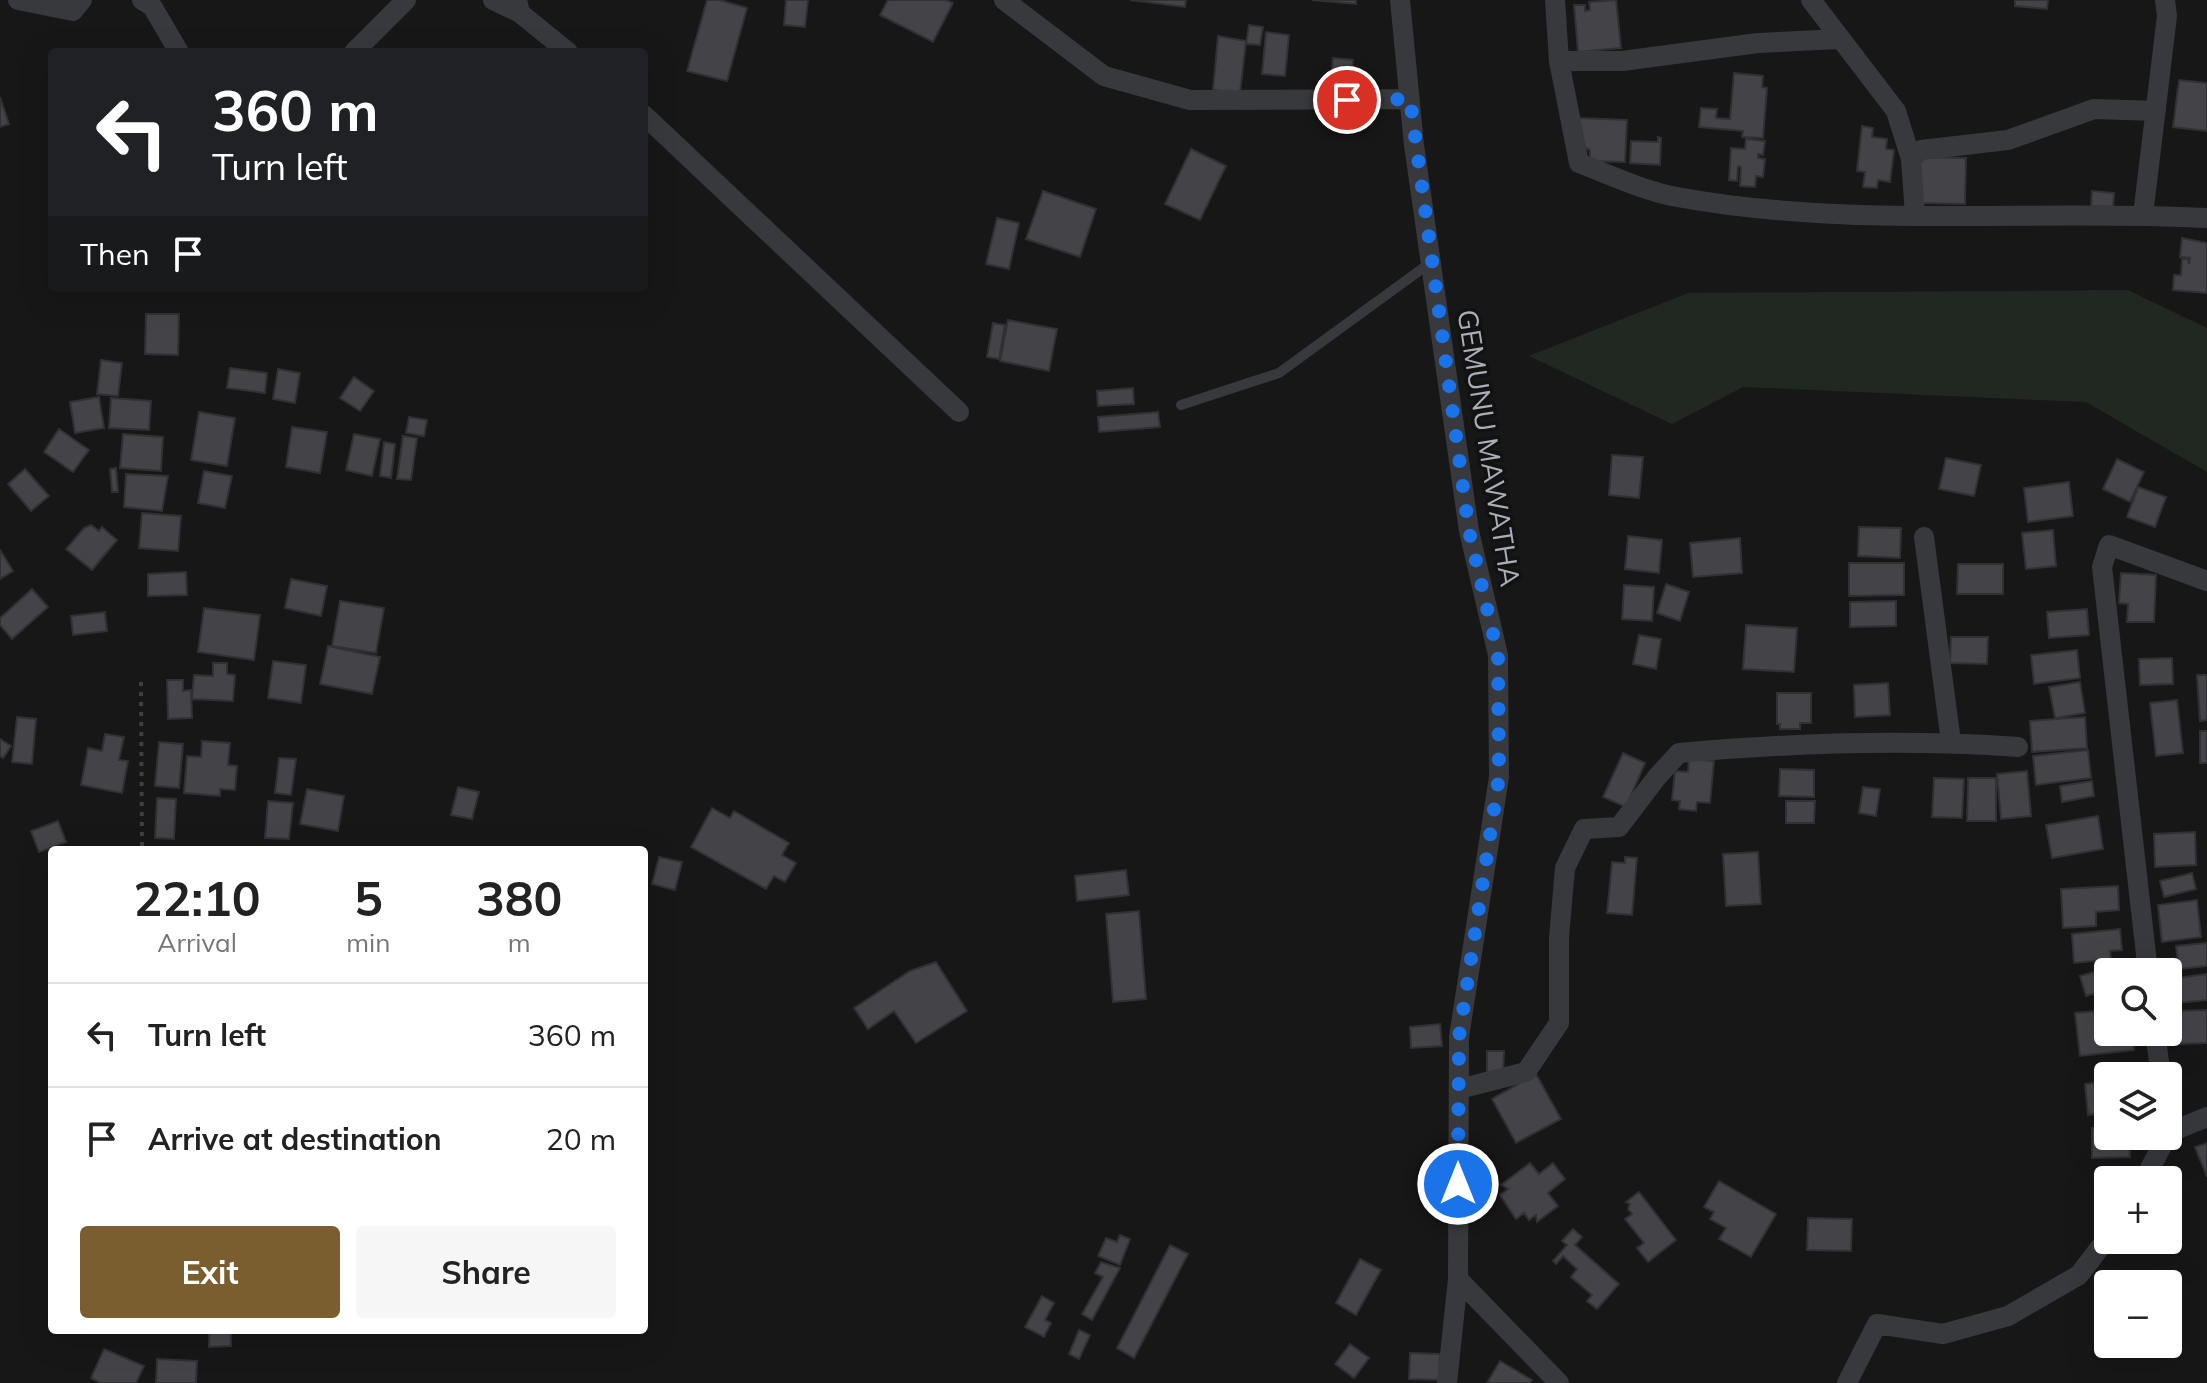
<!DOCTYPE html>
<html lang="en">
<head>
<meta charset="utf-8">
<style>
	body { margin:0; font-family:Mulish,sans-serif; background:#f6f6f6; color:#222; height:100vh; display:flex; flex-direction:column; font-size:30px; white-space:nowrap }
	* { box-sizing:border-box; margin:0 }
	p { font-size:26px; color:#767676 }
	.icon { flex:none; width:44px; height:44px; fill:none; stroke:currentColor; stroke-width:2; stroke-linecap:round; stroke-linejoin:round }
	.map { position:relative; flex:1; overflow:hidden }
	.sheet { position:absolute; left:48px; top:846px; width:600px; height:488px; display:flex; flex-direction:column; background:#fff; border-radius:8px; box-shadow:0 8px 32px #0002 }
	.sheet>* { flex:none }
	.hud { position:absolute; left:48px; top:48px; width:600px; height:244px; border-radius:8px; box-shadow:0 8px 32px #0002; background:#202124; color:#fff; overflow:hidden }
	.fabs { position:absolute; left:2094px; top:958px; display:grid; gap:16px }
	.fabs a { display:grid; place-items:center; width:88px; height:88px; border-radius:8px; background:#fff; box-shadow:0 8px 32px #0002; font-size:40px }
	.pin { position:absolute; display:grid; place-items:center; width:68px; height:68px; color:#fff; margin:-34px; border:4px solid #fff; border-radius:50%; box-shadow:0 2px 8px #0007 }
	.me { position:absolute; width:88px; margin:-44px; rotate:0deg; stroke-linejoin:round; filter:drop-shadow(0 0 6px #0008) }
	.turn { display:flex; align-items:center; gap:28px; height:168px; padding:0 32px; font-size:36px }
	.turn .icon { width:104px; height:104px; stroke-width:2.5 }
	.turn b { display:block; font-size:56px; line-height:68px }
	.then { display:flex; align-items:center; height:76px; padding:0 32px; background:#0003; gap:16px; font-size:30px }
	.eta { display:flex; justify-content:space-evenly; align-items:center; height:136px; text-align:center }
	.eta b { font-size:48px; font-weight:700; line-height:56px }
	.primary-button { display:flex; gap:16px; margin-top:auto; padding:16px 32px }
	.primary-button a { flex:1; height:92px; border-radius:8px; background:#7a5e30; color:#fff; font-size:32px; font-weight:700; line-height:92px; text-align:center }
	.primary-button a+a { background:#f6f6f6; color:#222 }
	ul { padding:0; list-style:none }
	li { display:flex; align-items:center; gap:24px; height:104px; padding:0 32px; border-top:2px solid #e0e0e0 }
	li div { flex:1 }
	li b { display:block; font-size:30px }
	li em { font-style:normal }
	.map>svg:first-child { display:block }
	.green { fill:#212821 }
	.building { fill:#444448; stroke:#313134; stroke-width:2 }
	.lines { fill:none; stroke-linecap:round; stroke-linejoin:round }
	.path { stroke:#3e4044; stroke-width:4; stroke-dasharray:4 6; stroke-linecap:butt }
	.lane { stroke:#38393d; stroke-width:10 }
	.street { stroke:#38393d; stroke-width:20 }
	.route { stroke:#1a73e8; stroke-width:14; stroke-dasharray:0 25.2 }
	.labels { text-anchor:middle; stroke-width:7; stroke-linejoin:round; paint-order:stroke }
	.street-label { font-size:28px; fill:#aaaeb7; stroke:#121213 }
</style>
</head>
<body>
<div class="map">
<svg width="2207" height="1383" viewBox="0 0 2207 1383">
	<rect width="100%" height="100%" fill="#171718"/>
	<!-- green -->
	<path class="green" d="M2128,290L2207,328V472L2086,402L1743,387L1672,424L1529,356L1688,293Z"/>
	<!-- building -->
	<path class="building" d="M707,0H720L747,8L727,81L687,71Z
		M786,0H808L805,27L784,25Z
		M888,0H946L953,3L933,42L880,15Z
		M1130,0H1186L1185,7Z
		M1312,0H1356V4Z
		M1616,0L1621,48L1578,52L1574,5H1585V11L1590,10L1589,2Z
		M2015,0H2048L2047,9L2015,6Z
		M1249,25L1263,27L1260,45L1246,44Z
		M1266,32L1289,35L1285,76L1262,74Z
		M1218,36L1246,41L1240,93L1213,90Z
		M1333,58L1353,60L1351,81L1331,79Z
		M1734,73L1763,76L1762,87L1767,88L1763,138L1742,137L1743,131L1699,127L1701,108L1717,109L1716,118L1730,119Z
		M2179,80L2207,83V131L2173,127Z
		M0,97L9,124L0,127Z
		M1578,118L1627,120L1625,162L1590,161V150L1583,147Z
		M1862,126L1873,128L1872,137L1887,139L1886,149L1894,150L1890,182L1878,180L1877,188L1863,187L1865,172L1857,171Z
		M1658,137L1661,138L1660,165L1630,163L1631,141L1658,142Z
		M1746,139L1765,141L1763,155L1758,154V158L1765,159L1763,177L1756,176L1755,187L1740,186L1741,167L1738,166L1737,181L1729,180L1731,148L1745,149Z
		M1191,149L1226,166L1200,220L1165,204Z
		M1918,157L1966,158L1965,204L1917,203Z
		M1043,191L1096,209L1080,257L1026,239Z
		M2092,191L2114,193L2113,207L2091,206Z
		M997,218L1019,223L1009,269L986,264Z
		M2182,238L2207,243V293L2173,290L2174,275H2181L2182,259H2188L2189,264L2190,258L2180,257Z
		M146,314H179L178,355L145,354Z
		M1008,320L1057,329L1049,371L1000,361Z
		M993,323L1005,325L999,359L987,357Z
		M101,360L122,363L118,396L97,394Z
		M230,368L267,373L265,393L227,388Z
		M278,369L300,373L295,403L273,399Z
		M354,377L374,391L360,411L340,398Z
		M1133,388L1134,404L1098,406L1097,391Z
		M99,397L104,428L75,433L70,402Z
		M111,398L151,401L149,430L109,428Z
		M199,412L235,418L227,466L191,460Z
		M1158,412L1160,427L1099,432L1098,417Z
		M409,417L427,420L424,436L406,433Z
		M292,427L327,432L320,473L286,467Z
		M59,429L89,450L73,472L44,452Z
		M123,434L163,437L161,471L120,468Z
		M354,434L380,439L372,476L346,470Z
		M403,436L417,438L411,480L397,479Z
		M384,442L395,444L391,478L380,476Z
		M1612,455L1643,457L1639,498L1609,495Z
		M1946,458L1981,465L1974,496L1939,489Z
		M2117,459L2144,472L2130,502L2103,489Z
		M116,468L118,492H112L110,469Z
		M25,469L49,496L31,511L8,484Z
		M204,471L232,476L225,508L198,503Z
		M126,474L168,476L162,511L124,507Z
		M2069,482L2073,516L2028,522L2024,488Z
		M2138,487L2166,497L2155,527L2127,517Z
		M142,513L181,516L178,551L139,548Z
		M91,525L99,531L102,527L117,540L92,570L66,549L84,528Z
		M1859,527L1901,528L1900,558L1858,556Z
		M2053,530L2056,566L2026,569L2022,533Z
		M1628,536L1662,540L1659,573L1625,569Z
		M1740,538L1742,573L1693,577L1690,543Z
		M0,550L13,571L0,579Z
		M1849,563H1904V595L1849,596Z
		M1958,564H2003V594H1957Z
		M186,572L187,595L148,596V574Z
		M2121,573L2156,575L2154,622H2127L2128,604L2119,603Z
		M291,579L327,586L321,616L285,608Z
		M1666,584L1689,592L1680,621L1657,613Z
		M1624,585L1654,587L1652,621L1622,619Z
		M32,589L48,607L12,639L0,625V618Z
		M340,601L384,608L376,653L332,646Z
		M1896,601V626L1850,627V602Z
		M204,608L260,615L254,660L198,652Z
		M2087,609L2089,635L2049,638L2047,612Z
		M105,612L107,631L73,635L71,616Z
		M1746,625L1797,628L1794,672L1743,669Z
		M1639,635L1661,639L1656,669L1633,664Z
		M1951,637H1988L1987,664L1950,663Z
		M328,646L380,657L372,694L320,684Z
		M2077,650L2080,678L2034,684L2031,655Z
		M2172,658L2173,684L2140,685L2139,659Z
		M273,661L306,665L301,703L268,698Z
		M213,663H227V674L235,675L233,701L192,699L194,675L213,676Z
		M2197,675H2207V720L2200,721Z
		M167,680H183V691L191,690L192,718L168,719Z
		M2080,682L2085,713L2055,718L2049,687Z
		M1888,683L1890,715L1855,717L1854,685Z
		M1777,693H1811V723H1800V729H1780V724H1777Z
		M2177,700L2183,753L2156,756L2150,703Z
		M17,717L36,719L32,764L12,762Z
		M2085,717L2087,748L2032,752L2030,721Z
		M2200,731H2207V763H2200Z
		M105,734L124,737L119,760L128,761L122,793L81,785L88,748L102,751Z
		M0,739L11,746L3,758L0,756Z
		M202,741L230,743L228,765L237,766L235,790L220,789V796L184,793L187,756L201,757Z
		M159,742L183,744L179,788L155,786Z
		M2088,750L2091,778L2036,785L2033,756Z
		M1623,753L1645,763L1626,807L1603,797Z
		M279,758L296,759L291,795L275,793Z
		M1689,759L1714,761L1710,803L1697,802L1696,811L1679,809L1680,801L1672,800L1675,771L1688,772Z
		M1780,769L1814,770V797L1779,796Z
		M2027,771L2031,816L2001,819L1997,774Z
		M1934,778L1964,779L1962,818L1932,817Z
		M1968,778H1996V821H1967Z
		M2092,781L2094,796L2062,802L2060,786Z
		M458,787L479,792L472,819L451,815Z
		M1863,787L1880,789L1876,816L1859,813Z
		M307,789L344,796L338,831L300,824Z
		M157,798L176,799L174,839L155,838Z
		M268,801L293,803L289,839L265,838Z
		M1786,801H1815L1814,823H1786Z
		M712,808L730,818L734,811L789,843L782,855L796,863L785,882L774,876L766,889L691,847Z
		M2098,816L2103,849L2052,858L2046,825Z
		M58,821L66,842L39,852L31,831Z
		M2195,832L2196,865L2155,867L2154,834Z
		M1758,852L1761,904L1726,906L1723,854Z
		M659,857L682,862L675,890L652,884Z
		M1625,857L1637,858L1632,915L1607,913L1612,862L1625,863Z
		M1126,870L1129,895L1077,901L1075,876Z
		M2192,873L2196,889L2164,897L2160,881Z
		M2118,886L2119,910L2096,912V926L2063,928L2061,889Z
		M2197,900L2201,937L2162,942L2158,905Z
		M1139,911L1146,999L1113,1002L1106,914Z
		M2120,929L2122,950L2110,951L2111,959L2074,963L2072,934Z
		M2207,943V966L2179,969L2176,946Z
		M936,962L967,1011L916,1043L894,1011L868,1029L854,1008L910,971Z
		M2105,969L2108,990L2086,996L2080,976Z
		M2207,974V1000L2178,1003L2176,978Z
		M2108,1010V1032H2132L2134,1050L2080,1056L2075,1013Z
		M2207,1010V1043L2178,1044L2176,1011Z
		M1440,1024L1442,1046L1411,1048L1410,1027Z
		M1487,1051H1504L1503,1076H1487Z
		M1536,1074L1561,1119L1516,1143L1492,1099Z
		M2108,1081V1112L2088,1115L2085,1084Z
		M2092,1128H2108V1136H2129L2130,1157L2092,1158Z
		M2207,1143V1177L2195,1147Z
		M1530,1163L1539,1174L1553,1163L1565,1179L1548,1193L1558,1206L1537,1222L1536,1215L1529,1220L1524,1213L1516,1219L1500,1195L1508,1189L1501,1185Z
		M1719,1181L1776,1214L1751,1257L1719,1239L1726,1228L1710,1219L1714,1212L1704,1207Z
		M2168,1188L2177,1214L2168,1218Z
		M1639,1192L1676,1240L1648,1262L1637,1248L1644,1243L1625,1219L1632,1214L1628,1209L1630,1204L1626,1202Z
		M1808,1218L1852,1219L1851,1251L1807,1250Z
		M1573,1229L1582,1237L1575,1245L1619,1284L1597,1309L1587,1301L1592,1295L1571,1277L1577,1269L1563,1256L1556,1264L1553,1261L1567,1245L1562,1241Z
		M1120,1235L1130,1239L1120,1265L1098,1256L1106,1238L1117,1242Z
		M1170,1245L1188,1254L1134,1358L1117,1348Z
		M1360,1259L1381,1270L1356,1315L1336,1303Z
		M1101,1262L1120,1268L1092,1320L1082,1314L1103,1277L1095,1273Z
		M1042,1296L1054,1303L1045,1320L1051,1323L1044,1337L1025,1327Z
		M209,1330H231V1346L209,1347Z
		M1079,1330L1090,1335L1079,1359L1069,1354Z
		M1350,1344L1369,1358L1354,1378L1335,1364Z
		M104,1349L144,1366L136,1383H101L91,1378Z
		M1410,1353L1440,1354L1439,1380L1409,1379Z
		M157,1359L197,1361L196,1383H156Z
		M1500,1361L1532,1380L1530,1383H1487Z"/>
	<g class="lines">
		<!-- path -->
		<path class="path" d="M141,682L142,850"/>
		<!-- lane -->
		<path class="lane" d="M1181,405L1279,373L1430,263"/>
		<!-- street -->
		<path class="street" d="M18,0L73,11L82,0
			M142,0L152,6L179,52
			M493,0L520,13
			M517,0L520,13L568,52
			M1004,0L1104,76L1190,100L1410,99
			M1400,0L1414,145L1469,531L1498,655L1499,777L1459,1037L1458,1279L1447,1383
			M1555,0L1559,61L1579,163C1610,175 1644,191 1677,197C1851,229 2031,209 2207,218
			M1811,0L1896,111L1911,159
			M354,52L406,0
			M1559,61H1622L1758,43L1839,39
			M644,115L959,412
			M1915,215L1911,159L1921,150L2008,140L2094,109L2156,111
			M2143,215L2167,16L2165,0
			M1924,537L1951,742
			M2148,972L2102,567L2109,545L2207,581
			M2155,1032L2161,1076
			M1459,1089L1526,1072L1559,1023V938L1565,868L1584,829L1619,827L1657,777L1679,753C1791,743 1904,739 2018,747
			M2168,1133L2207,1117
			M2144,1180L2167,1136
			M1458,1279L1559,1383
			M1847,1383L1877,1324L1943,1334L2008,1316L2079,1275L2108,1237"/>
	</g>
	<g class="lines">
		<!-- route -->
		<path class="route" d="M1347,100L1410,99L1469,531L1498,655L1499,777L1459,1037L1458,1184"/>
	</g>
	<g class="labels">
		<!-- street labels -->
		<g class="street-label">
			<text transform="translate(1489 448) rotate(81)" y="10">GEMUNU MAWATHA</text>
		</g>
	</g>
</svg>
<div class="fabs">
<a><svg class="icon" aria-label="search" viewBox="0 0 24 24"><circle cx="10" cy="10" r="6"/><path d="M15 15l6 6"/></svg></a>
<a><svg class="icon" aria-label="layers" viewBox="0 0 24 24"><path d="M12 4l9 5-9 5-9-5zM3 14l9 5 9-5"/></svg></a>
<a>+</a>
<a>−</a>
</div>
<div class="pin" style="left:1347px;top:100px;background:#d93025"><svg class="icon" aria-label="arrive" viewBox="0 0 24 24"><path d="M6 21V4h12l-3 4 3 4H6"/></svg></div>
<svg class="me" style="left:1458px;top:1184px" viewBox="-20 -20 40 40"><circle r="17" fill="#1a73e8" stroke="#fff" stroke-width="3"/><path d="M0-11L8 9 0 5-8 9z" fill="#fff"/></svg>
<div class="hud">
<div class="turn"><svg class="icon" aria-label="left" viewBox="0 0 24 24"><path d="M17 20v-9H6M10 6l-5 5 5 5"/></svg><div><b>360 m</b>Turn left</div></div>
<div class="then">Then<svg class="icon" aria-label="arrive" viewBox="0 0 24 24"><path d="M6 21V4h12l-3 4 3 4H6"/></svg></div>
</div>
<section class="sheet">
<div class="eta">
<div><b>22:10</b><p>Arrival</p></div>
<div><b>5</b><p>min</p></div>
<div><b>380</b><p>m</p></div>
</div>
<ul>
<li><svg class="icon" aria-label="left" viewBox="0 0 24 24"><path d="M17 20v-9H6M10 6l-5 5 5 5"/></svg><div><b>Turn left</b></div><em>360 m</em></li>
<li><svg class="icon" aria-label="arrive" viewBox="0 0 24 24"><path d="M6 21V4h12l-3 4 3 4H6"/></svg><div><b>Arrive at destination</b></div><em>20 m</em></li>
</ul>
<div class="primary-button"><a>Exit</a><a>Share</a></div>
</section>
</div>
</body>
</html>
